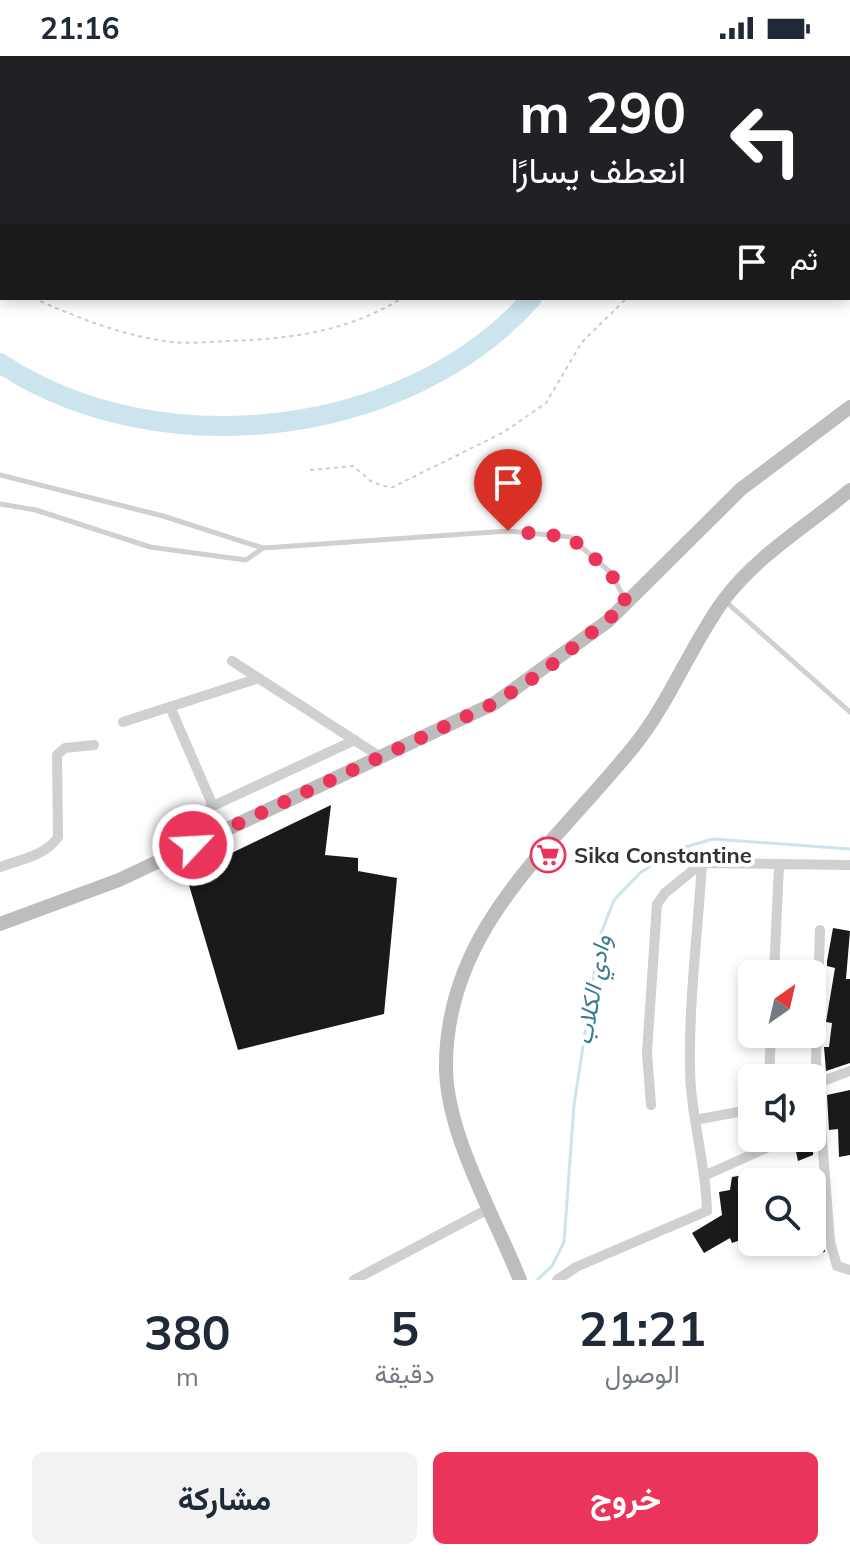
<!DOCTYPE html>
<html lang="ar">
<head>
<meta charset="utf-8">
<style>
	body { margin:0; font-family:Mulish,Vazirmatn,sans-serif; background:#f2f2f3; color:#1f2937; direction:rtl; height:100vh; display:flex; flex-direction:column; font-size:30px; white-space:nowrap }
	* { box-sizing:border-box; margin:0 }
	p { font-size:26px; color:#747a83 }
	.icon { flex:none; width:44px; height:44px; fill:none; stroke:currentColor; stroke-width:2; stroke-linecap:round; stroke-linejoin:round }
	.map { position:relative; height:1224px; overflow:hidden; direction:ltr }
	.drawer { display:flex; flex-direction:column; background:#fff; flex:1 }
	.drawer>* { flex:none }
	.banner { position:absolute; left:0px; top:0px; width:850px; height:244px; box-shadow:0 4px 12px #0003; direction:rtl; background:#202124; color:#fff; overflow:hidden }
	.needle { width:52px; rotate:34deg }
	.tools { position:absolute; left:738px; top:904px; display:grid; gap:16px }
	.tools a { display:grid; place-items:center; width:88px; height:88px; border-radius:12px; background:#fff; box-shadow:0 4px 12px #0003; font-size:40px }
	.pin { position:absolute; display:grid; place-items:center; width:68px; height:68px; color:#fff; margin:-82px -34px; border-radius:50% 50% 50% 0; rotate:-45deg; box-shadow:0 0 8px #0007 }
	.pin .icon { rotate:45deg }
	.me { position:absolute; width:88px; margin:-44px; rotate:65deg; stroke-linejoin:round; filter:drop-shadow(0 0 6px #0008) }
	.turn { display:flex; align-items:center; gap:28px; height:168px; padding:0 32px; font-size:36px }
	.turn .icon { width:104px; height:104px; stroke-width:2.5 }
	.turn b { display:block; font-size:56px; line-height:68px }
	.then { display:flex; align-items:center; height:76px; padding:0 32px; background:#0003; gap:16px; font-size:30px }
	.eta { display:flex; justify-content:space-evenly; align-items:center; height:136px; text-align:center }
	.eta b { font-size:48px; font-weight:700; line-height:56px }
	.cta { display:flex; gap:16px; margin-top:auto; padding:16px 32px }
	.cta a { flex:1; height:92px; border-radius:12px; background:#ea345a; color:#fff; font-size:32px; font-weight:700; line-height:92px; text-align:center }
	.cta a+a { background:#f2f2f3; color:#1f2937 }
	.status { display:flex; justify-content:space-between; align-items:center; height:56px; padding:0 40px; background:#fff; direction:ltr }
	.status svg { height:22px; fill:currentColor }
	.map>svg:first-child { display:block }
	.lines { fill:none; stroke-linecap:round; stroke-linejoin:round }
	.stream { stroke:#cbe4ed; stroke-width:3 }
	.river { stroke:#cbe4ed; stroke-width:20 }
	.building { fill:#1a1a1a }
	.path { stroke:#cdcdcd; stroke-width:2; stroke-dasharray:4 4; stroke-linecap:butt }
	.lane { stroke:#d0d0d0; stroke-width:5 }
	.street { stroke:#d0d0d0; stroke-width:10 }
	.secondary { stroke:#bdbdbd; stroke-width:14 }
	.route { stroke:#ea345a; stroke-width:14; stroke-dasharray:0 25.2 }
	.labels { text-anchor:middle; stroke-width:8; stroke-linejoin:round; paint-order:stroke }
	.poi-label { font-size:22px; font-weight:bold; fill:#333; stroke:#fff; text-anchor:start }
	.water-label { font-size:24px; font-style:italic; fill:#3b7c92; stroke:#fff }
</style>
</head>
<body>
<div class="status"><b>21:16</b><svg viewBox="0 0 49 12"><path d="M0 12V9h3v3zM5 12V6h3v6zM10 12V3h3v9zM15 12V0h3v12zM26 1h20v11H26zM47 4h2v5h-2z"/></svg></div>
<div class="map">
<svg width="850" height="1224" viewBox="0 0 850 1224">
	<rect width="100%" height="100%" fill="#fff"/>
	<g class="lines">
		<!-- stream -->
		<path class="stream" d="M537,1224L552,1210L564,1186L574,1049L600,880L614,844L640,817L675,794L713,783L850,793"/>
		<!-- river -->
		<path class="river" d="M706,2L707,0
			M0,307C157,411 406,384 532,242"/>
	</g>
	<!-- building -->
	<path class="building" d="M331,749L325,799L358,802V815L397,822L384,958L238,994L186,819Z
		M833,872L850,875L846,923H850V1007L826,1015L824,991H829L832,967L826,966L835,912L827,910V905Z
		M850,1034V1099L839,1101L838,1073L829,1074L827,1039Z
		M793,1082H814L813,1099L798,1105Z
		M776,1114L778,1126H752V1180L732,1187L730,1182L704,1197L692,1177L722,1159L719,1136L730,1134L732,1121Z
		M821,1171L825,1196L806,1198L804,1186H812V1172Z"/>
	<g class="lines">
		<!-- path -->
		<path class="path" d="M613,2L614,0
			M764,2L765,0
			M0,221L2,222
			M33,242C78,262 123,280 172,286C189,288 209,286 227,285C289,283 348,276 402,242
			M310,414L353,410L372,426L391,432L504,376L546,347L582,286L627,242"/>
		<!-- lane -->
		<path class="lane" d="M0,419L163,460L263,492L508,475L570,481L610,516L625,543
			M0,448L36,454L150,491L246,504L263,492
			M725,545L850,656"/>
		<!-- street -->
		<path class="street" d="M186,2V0
			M0,165L2,166
			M232,605L382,702
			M171,653L213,750
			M123,666L259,622
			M193,789V765L213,750L355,684
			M0,811C19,804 47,799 58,781L57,699L65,692L94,689
			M820,874L816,1005L830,1186L837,1210L850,1214
			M774,918L779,810
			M769,1022L771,978
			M812,1029L850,1015
			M651,1049L647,997L657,848L665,837L702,807L850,809
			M695,1064L743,1055L752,1048
			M706,1119L771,1090L774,1082
			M354,1224L490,1152
			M557,1224L576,1211L707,1155C706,1106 690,1059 690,1010C689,943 698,874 702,807"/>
		<!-- secondary -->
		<path class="secondary" d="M0,868L119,824L495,647L608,565L741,433L850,351
			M520,1224C495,1161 448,1082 446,1014C444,872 554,790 635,689C670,645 690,591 723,545C757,499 807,470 850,434"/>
	</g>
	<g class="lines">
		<!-- route -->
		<path class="route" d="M193,789L495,647L544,615L627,548L610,516L570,481L508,475"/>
	</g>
	<!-- icons -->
	<defs>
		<g id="supermarket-ring" transform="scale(1.8)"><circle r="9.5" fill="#fff" stroke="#ea345a" stroke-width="1.5"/><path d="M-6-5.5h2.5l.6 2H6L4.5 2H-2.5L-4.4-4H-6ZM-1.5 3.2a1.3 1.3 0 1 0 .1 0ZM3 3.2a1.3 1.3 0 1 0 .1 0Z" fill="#ea345a"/></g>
	</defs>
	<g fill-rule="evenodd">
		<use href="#supermarket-ring" x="548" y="799"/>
	</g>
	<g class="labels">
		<!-- poi labels -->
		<g class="poi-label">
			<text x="574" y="807">Sika Constantine</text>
		</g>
		<!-- water labels -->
		<g class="water-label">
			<text transform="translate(593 934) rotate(-80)" y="8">وادي الكلاب</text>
		</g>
	</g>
</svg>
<div class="tools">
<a><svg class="needle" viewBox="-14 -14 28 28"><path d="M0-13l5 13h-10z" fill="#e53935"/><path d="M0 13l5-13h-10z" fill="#747a83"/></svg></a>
<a><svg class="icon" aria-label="sound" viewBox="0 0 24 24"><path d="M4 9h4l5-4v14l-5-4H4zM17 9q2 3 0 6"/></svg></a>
<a><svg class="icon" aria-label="search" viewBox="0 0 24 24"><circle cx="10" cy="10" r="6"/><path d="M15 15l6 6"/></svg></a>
</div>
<div class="pin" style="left:508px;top:475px;background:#d93025"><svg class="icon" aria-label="arrive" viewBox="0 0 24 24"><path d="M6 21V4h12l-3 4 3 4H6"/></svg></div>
<svg class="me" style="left:193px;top:789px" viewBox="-20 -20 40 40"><circle r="17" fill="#ea345a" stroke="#fff" stroke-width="3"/><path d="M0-11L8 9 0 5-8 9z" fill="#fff"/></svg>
<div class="banner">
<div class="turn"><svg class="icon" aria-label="left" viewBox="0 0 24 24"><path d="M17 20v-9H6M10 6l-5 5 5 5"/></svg><div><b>290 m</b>انعطف يسارًا</div></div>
<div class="then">ثم<svg class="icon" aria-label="arrive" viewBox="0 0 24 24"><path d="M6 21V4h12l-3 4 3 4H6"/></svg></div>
</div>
</div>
<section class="drawer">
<div class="eta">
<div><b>21:21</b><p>الوصول</p></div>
<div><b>5</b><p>دقيقة</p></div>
<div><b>380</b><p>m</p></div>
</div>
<div class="cta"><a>خروج</a><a>مشاركة</a></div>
</section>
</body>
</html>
